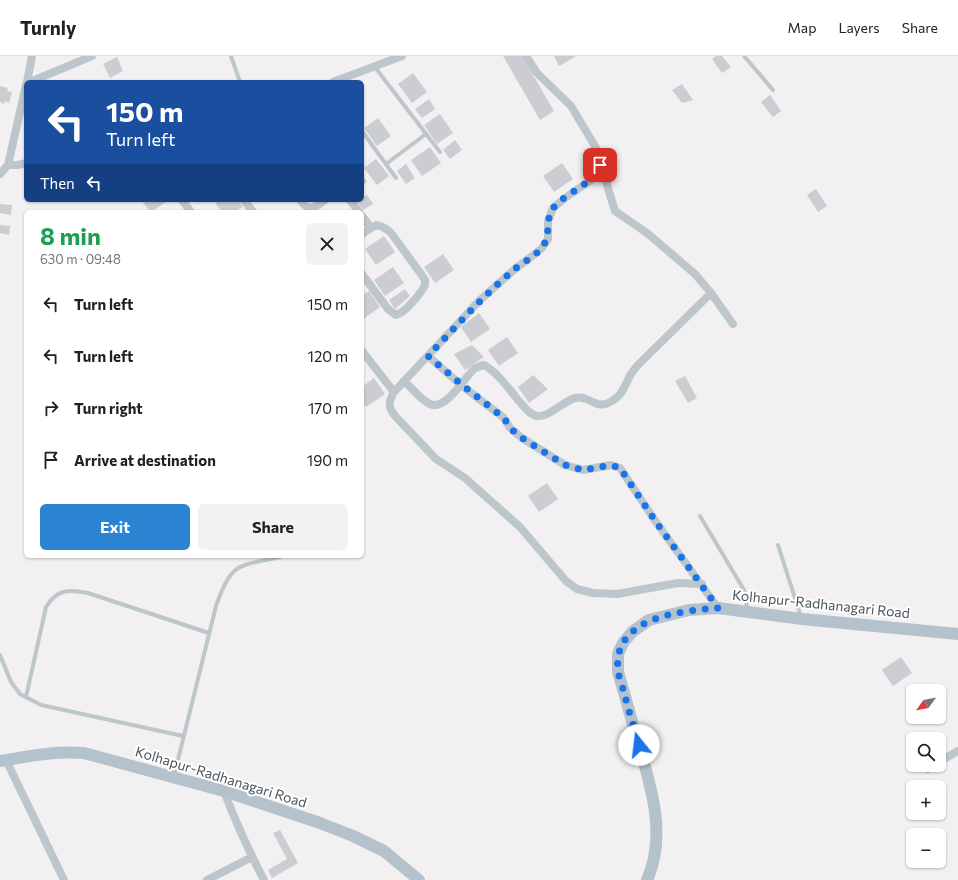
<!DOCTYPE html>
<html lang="en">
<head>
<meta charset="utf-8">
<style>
	body { margin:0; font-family:Commissioner,sans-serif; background:#f2f2f2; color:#202124; height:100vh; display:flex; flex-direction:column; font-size:15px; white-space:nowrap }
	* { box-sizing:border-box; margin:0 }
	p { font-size:13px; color:#757577 }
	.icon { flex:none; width:22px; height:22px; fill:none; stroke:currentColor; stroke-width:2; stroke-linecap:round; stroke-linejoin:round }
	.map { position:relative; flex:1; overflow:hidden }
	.panel { position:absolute; left:24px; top:154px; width:340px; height:348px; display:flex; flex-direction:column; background:#fff; border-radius:6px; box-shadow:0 1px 3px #0004 }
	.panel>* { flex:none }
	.banner { position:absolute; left:24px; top:24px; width:340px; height:122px; border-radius:6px; box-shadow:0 1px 3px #0004; background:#1a4fa0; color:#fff; overflow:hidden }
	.needle { width:26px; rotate:237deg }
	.tools { position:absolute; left:906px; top:628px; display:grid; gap:8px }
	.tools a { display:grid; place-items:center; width:40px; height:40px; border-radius:6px; background:#fff; box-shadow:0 1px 3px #0004; font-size:20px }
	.pin { position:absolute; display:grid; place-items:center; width:34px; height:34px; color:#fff; margin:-17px; border-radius:8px; box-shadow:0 2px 6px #0006 }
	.me { position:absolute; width:44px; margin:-22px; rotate:344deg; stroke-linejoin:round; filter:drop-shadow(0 0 3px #0008) }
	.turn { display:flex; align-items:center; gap:14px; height:84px; padding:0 16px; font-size:18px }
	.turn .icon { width:52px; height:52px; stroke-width:2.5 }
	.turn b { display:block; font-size:28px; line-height:34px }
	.then { display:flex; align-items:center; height:38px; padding:0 16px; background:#0003; gap:8px; font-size:15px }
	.round { display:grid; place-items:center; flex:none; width:42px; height:42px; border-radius:6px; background:#f2f2f2 }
	.head { display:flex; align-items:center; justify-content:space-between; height:68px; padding:0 16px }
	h1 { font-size:24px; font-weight:700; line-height:30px; color:#1e9e55 }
	.cta { display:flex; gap:8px; margin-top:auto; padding:8px 16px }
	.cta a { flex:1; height:46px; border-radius:6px; background:#2b84d2; color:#fff; font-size:16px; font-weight:700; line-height:46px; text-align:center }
	.cta a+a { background:#f2f2f2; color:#202124 }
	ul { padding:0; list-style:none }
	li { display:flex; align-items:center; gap:12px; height:52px; padding:0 16px }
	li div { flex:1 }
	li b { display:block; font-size:15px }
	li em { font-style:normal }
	header { display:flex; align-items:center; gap:24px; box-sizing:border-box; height:56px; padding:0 20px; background:#fff; border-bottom:1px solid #e0e0e0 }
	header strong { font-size:19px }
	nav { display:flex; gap:22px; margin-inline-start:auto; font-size:14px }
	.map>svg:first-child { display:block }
	.building { fill:#cbcdd2 }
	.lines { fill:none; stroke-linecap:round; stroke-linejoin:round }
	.lane { stroke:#bdc6cb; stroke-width:4 }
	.street { stroke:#bdc6cb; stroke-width:8 }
	.primary { stroke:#b3c2cc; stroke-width:12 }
	.route { stroke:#1a73e8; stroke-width:7; stroke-dasharray:0 12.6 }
	.labels { text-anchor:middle; stroke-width:4; stroke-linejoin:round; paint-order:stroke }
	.street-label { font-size:14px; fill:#4a555c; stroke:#fff }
</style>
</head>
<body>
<header>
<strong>Turnly</strong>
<nav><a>Map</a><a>Layers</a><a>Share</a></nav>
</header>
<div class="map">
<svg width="958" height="824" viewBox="0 0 958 824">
	<rect width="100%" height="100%" fill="#f2f0f1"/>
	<!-- building -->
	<path class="building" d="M503,0H522L554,55L540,64Z
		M554,0H575V1L559,10Z
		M716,0H722L731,11L722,17L712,3Z
		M117,1L123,15L110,22L103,8Z
		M413,17L427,36L412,47L398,28Z
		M682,28L693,44L682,47L672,34Z
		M0,30L8,32L7,35L12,36L9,47L5,45L4,48L0,46Z
		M770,39L781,55L773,61L761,46Z
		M429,43L435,53L422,62L415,53Z
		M440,58L453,77L437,88L424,69Z
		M378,62L391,80L377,90L364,72Z
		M455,84L462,94L450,103L443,94Z
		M430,91L441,107L422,120L411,104Z
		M376,103L389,120L377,129L364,112Z
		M562,107L573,123L554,136L543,120Z
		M406,108L415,122L406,128L397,115Z
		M362,118L367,126L362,130Z
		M816,133L827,150L818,156L807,139Z
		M367,139L373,148L363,154L357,145L362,144V142Z
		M141,144H169L151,156H150Z
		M219,144H238L243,151L232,156H222L215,147Z
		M0,148L12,149L11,159L0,157Z
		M0,169L10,170L9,179L0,177Z
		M384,180L395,196L376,209L365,193Z
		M443,198L454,214L435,227L424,211Z
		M393,211L404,227L385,240L374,224Z
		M405,233L410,240L395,253L389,244Z
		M369,235L380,251L362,264V240Z
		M479,257L490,273L471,286L461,271Z
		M507,281L518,297L499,310L488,294Z
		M472,289L484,301L465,314L454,298Z
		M533,319L548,333L529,347L518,331Z
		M685,320L697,342L688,347L675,325Z
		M374,322L385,338L366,351L362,345V331Z
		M547,427L558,443L539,456L528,440Z
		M901,601L912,617L893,630L882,614Z
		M280,774L298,807L272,822L268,814L287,803L273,777Z"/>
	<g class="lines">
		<!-- lane -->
		<path class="lane" d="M231,0L240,26
			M744,0L773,34
			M374,10L440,96
			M362,75L396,122
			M386,108L426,78
			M700,460L744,534L746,542L747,553
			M778,489L801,561
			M0,599L11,626L20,638L41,649L183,680
			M26,641L46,551C57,533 69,533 88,537L209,577
			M174,720L216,550C231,506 238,510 280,501"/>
		<!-- street -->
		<path class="street" d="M526,0L537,17L571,50L596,92L601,109L597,117L591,124L565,142L553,152L548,165V183L542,192L531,201L516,212L479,245L394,336C388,346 388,352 396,361L436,403L465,422L520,471L566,525L577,533L593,537L617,538L678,527L702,528
			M27,26L32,0
			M30,26L92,0
			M333,26L402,0
			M8,109H18L26,107
			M601,109L615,155L647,177L695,218L711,237L733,268
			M0,118L8,109L26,29
			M182,144L191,156
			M244,144L253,156
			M300,144C310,157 314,152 325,144
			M350,144L359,156
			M362,160L371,172
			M362,178L376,169C383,170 387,173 391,177L421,218L425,224V229C421,237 405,257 396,259L388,253L362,218
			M362,295L394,336
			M428,300L461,329L504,362L510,372L522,382L565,409L583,414L611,409L620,412L656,466L718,552
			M404,325C412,332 421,344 430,348C445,355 464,323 473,314C476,311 480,310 484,309C498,317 508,332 518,344C523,349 527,356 534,359C546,365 563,345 575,342C590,338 595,356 612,345C623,339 625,328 631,318C633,315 636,311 639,308L711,237
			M6,704L64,824
			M939,706L958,695
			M928,713L934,709
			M224,735C235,765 249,795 264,824
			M207,824L252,801"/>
		<!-- primary -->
		<path class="primary" d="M0,705C30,700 54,695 84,697L224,735L320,767L353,780L384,795L419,824
			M647,824C667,780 651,730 638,686C631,663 625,639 618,616V598L623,587L632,576L649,564L689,554L718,552L802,563L958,578"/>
	</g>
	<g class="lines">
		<!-- route -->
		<path class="route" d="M600,109C591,131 569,134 554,151C544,163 552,179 542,191C536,200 525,205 516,212C511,216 506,221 500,226C475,249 452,275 428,300L461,328L504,362L510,372L522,382L565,409L583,414L611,409L620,412L656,466L718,552C680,555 612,561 618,615C619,622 622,629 624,636C628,653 634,671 639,689"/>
	</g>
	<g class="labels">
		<!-- street labels -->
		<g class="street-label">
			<text transform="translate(821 548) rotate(6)" y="5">Kolhapur-Radhanagari Road</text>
			<text transform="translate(221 721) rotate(17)" y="5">Kolhapur-Radhanagari Road</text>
		</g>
	</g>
</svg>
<div class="tools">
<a><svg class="needle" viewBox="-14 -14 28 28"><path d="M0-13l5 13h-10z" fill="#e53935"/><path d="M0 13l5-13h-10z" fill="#757577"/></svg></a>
<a><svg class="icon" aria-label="search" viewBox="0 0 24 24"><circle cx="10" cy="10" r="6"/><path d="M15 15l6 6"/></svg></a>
<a>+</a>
<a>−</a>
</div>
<div class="pin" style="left:600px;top:109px;background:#d93025"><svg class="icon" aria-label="arrive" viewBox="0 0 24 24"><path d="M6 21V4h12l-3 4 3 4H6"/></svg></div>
<svg class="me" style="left:639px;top:689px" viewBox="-20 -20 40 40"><circle r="19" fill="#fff"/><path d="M0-13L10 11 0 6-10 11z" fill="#1a73e8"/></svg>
<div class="banner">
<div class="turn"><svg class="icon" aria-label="left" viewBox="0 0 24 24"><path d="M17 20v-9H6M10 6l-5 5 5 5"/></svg><div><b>150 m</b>Turn left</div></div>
<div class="then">Then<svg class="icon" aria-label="left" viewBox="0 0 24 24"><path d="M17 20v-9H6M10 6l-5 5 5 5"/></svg></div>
</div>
<section class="panel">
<div class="head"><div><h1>8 min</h1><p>630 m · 09:48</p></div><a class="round"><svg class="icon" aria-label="close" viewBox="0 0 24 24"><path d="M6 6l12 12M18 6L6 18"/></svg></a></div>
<ul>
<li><svg class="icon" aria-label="left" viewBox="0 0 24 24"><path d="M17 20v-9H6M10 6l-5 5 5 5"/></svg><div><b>Turn left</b></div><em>150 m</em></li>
<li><svg class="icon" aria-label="left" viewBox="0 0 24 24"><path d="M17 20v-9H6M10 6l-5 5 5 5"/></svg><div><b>Turn left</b></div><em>120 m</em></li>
<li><svg class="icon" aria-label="right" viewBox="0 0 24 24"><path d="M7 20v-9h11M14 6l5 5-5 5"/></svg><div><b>Turn right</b></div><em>170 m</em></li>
<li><svg class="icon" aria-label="arrive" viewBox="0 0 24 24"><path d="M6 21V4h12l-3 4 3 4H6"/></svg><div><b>Arrive at destination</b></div><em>190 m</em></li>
</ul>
<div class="cta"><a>Exit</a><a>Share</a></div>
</section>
</div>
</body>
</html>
